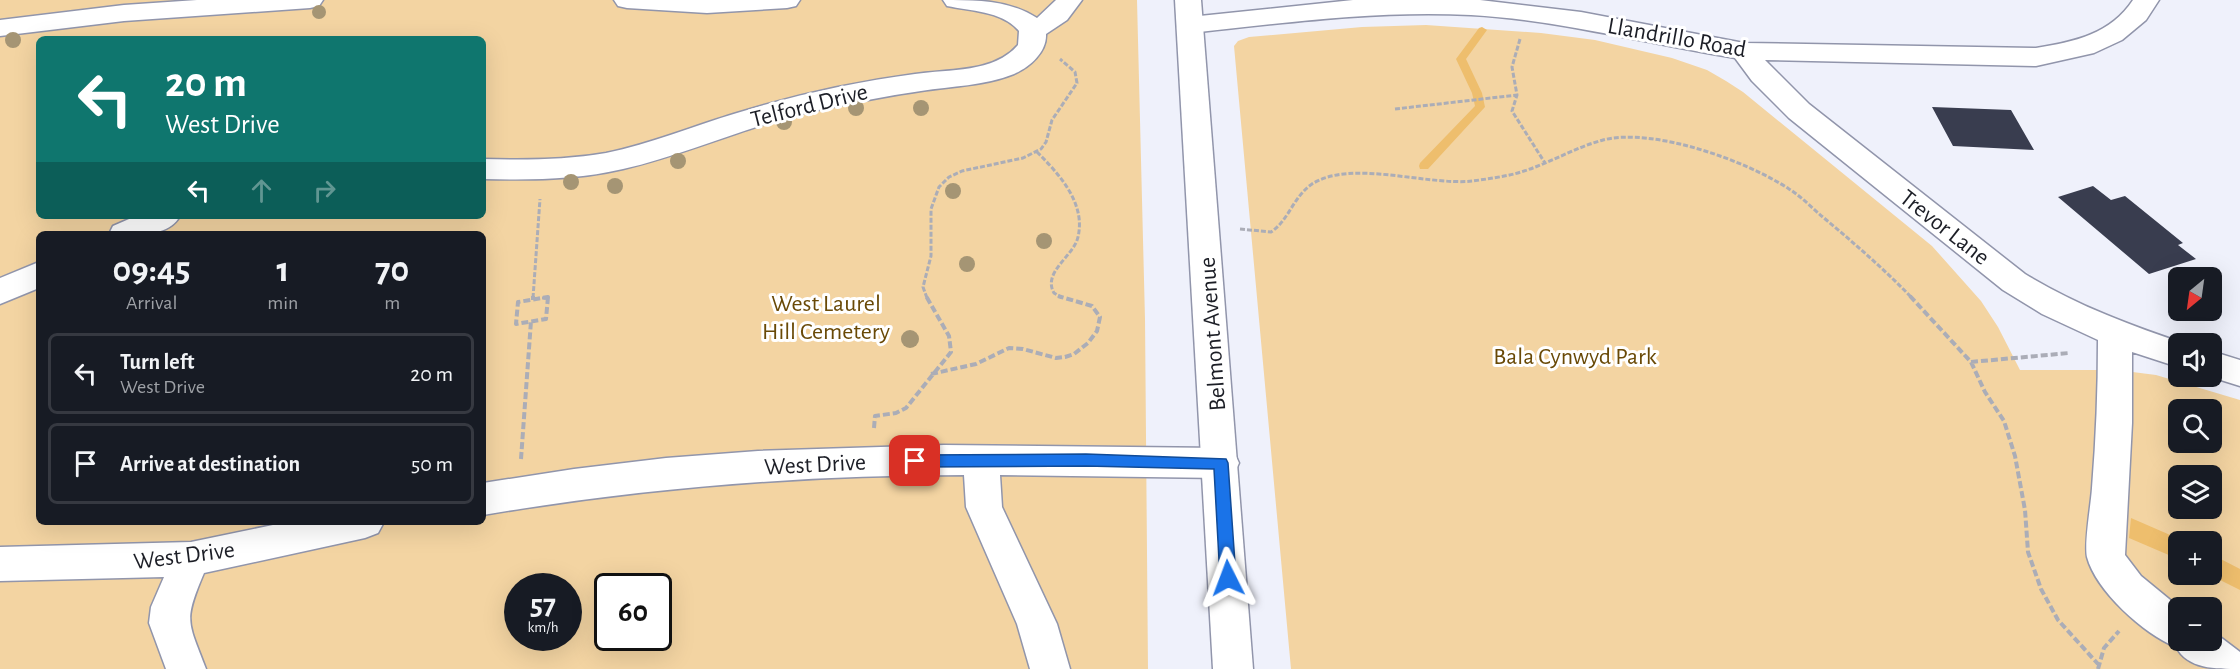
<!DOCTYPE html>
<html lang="en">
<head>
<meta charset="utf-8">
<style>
	body { margin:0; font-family:"Alegreya Sans",sans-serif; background:#242831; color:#f1f3f6; height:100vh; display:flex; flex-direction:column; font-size:22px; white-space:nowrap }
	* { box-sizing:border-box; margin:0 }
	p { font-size:20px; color:#9ea1a6 }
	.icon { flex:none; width:33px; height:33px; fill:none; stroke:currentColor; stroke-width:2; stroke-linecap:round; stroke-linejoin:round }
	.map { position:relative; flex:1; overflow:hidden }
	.sheet { position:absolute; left:36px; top:231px; width:450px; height:294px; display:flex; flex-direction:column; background:#171b24; border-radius:9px; box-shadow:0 6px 24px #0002 }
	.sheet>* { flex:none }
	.top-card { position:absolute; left:36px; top:36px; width:450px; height:183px; border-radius:9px; box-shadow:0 6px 24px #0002; background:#0f766e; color:#fff; overflow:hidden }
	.needle { width:39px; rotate:209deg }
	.tools { position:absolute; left:2168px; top:267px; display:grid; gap:12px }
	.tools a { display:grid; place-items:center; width:54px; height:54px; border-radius:9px; background:#171b24; box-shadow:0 6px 24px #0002; font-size:30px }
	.speed { position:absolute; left:504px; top:573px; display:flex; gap:12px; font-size:30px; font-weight:700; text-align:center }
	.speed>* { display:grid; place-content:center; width:78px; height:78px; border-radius:50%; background:#171b24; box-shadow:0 6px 24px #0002; line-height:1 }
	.speed small { font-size:15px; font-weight:400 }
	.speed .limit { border:3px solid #111; border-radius:9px; background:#fff; color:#111 }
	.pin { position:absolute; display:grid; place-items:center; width:51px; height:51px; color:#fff; margin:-26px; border-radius:12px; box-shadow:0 3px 9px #0006 }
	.me { position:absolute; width:66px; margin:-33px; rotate:357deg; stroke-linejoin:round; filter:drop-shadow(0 0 4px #0008) }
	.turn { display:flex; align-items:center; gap:21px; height:126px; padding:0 30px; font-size:27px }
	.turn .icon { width:78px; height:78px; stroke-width:2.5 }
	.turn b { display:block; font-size:42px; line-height:51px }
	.lanes { display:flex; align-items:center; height:57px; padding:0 30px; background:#0003; justify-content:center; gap:30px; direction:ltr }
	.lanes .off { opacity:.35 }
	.eta { display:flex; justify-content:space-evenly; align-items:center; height:102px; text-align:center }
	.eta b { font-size:36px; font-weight:600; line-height:42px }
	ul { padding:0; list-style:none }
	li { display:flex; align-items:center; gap:18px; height:81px; margin:0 12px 9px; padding:0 18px; border:3px solid #363941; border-radius:9px }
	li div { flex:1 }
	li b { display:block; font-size:22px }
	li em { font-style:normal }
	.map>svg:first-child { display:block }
	.green { fill:#f3d4a2; fill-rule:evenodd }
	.water { fill:#eebe6d }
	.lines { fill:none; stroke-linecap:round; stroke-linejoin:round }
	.stream { fill:#eebe6d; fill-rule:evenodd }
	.building { fill:#393d4f }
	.minor-casing { stroke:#9195ab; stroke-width:3 }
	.major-casing { stroke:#9195ab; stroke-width:3 }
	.path-far1 { stroke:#abadb7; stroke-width:3; stroke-dasharray:5 2; stroke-linecap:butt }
	.path { stroke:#abadb7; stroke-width:4; stroke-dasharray:7 3; stroke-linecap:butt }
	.minor { fill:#fff; fill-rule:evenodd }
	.major { fill:#fff; fill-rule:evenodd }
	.tree { fill:#a59574 }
	.route { fill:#1a73e8; stroke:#114b97; stroke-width:1.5 }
	.labels { text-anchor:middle; stroke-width:6; stroke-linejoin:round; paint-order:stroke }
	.street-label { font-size:24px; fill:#1c1e26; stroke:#fff }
	.park-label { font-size:24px; fill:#694906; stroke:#fff }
</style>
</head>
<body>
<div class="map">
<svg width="2240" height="669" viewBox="0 0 2240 669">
	<rect width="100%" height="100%" fill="#eff1fb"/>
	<!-- green -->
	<path class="green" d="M0,0H1137L1145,319L1148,669H0ZM39,39H483V216H39ZM39,234H483V522H39ZM518,586H568V638H518ZM608,586H658V638H608Z
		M1426,25L1541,33L1595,40L1672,58L1707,70L1726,81L1743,92L1932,246L1981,301L1998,327L2020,370H2117L2156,375L2240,400V669H1291L1234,46L1238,41L1249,37L1362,27ZM2178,410H2211V442H2178ZM2178,476H2211V508H2178ZM2178,542H2211V574H2178ZM2178,608H2211V640H2178Z"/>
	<!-- water -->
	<path class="water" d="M2131,518L2184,541L2178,542V559L2129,538Z
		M2211,554L2240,569V590L2210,575Z"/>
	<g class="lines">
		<!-- stream -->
		<path class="stream" d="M1482,27L1487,30L1466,59L1482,93L1485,107L1428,169H1420L1419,166L1420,163L1475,106L1472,93L1456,59L1479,28Z"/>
	</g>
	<!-- building -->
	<path class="building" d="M1932,107L2011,110L2034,150L1953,146Z
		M2093,186L2111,200L2125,196L2183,243L2178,245L2196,259L2149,274L2058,197Z"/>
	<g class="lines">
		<!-- minor casing -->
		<g class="minor-casing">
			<path id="minor" d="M197,0H323L319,6L310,8L124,21L0,36V20L124,5Z
				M614,0H800L796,6L787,8L707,13L627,8L618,6Z
				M943,0C976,0 1010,0 1037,18L1056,0H1082L1067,20L1046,34C1047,52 1030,67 1014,74C984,86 952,86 921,91C886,96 852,103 818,110C751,124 689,154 623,169C577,180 530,180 483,179V159C524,160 565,160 606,153C651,144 693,126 737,113C795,95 855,82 915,74C949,69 994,73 1018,45L1019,31C1002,11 971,11 947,6Z
				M1353,0H1480L1581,12L1744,43L2036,48C2074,42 2111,34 2133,0H2159L2146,20L2122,40L2094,53L2036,66L1765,60L1809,104L2025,274C2076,305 2129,325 2186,344H2178V367L2132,352V423L2125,555L2141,576L2180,608H2178V640H2211V630L2240,652V669C2215,669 2188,669 2176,647C2144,634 2096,591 2087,557C2084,543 2091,504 2092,488C2096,438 2098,390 2098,340L2042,314L2003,290L1789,118L1752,81L1735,58C1647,44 1560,20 1471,15C1377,10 1283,23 1190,33L1181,31L1177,25L1181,19L1190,17Z
				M136,216H180C167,239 132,234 109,234L113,226Z
				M39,262V288L0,304V278Z
				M2211,351L2240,360V386L2208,376H2211Z
				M944,445L1221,448L1234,452L1239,463L1234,474L1221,478L1000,475L1002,507L1057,624L1070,669H1030L1017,624L966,507L964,475C802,475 642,488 483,515V483L574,469L666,458L758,451Z
				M287,522H384L378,533L365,538L204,573C183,622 188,621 206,669H166L149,623L151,607L164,577L0,581V547L191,542Z"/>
		</g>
		<!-- major casing -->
		<g class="major-casing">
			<path id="major" d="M1175,0H1201L1253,669H1213Z"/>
		</g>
		<!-- path-far1 -->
		<path class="path-far1" d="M1520,39L1512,67L1517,95L1512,111L1545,163
			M1395,109L1517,95
			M1037,152C1059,174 1086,203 1078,237C1074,256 1042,272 1054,293L1062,298
			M1240,229L1271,232C1289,220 1293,197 1312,184C1351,159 1427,186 1473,181C1487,179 1501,177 1514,174C1545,166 1573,148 1603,140C1653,127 1747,161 1789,189C1802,197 1813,209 1824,218C1855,244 1884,269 1912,298
			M533,298L540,199
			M542,298H548
			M927,298L923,287L931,256V209L939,187L949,177L962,171L1023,158L1041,149L1046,142L1052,120L1077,83L1075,72L1060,59"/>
		<!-- path -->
		<path class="path" d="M1910,296L1971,362L1985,392L2004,421L2015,456L2025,510L2028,552L2041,589L2058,620L2098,664
			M548,297L546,319L516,324L518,302Z
			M533,300V296
			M1971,362L2069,353
			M931,374L976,364L1009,348L1023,349L1056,358L1065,357L1074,354L1088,343L1097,331L1100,317L1092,306L1058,296
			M874,428L875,416L896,413L906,408L951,352L949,336L926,296
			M521,459L531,321
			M2098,669L2104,648L2119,631"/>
		<!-- minor -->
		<use href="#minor" class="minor"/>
		<!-- major -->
		<use href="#major" class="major"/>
	</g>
	<!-- trees -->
	<g class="tree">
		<circle cx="319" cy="12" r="7"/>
		<circle cx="13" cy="40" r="8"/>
		<circle cx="856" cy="108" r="8"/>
		<circle cx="921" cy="108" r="8"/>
		<circle cx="784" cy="122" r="8"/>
		<circle cx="678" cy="161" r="8"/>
		<circle cx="571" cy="182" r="8"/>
		<circle cx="615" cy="186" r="8"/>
		<circle cx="953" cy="191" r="8"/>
		<circle cx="1044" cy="241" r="8"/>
		<circle cx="967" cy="264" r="8"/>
		<circle cx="910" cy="339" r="9"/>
	</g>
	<!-- route -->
	<path class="route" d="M1086,454L1226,459L1228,463L1236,578L1233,583L1228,585L1222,583L1220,578L1214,469L1086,466L915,467L910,466L907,461L910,457L915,455Z"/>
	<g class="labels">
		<!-- street labels -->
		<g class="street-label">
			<text transform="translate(1677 37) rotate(10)" y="8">Llandrillo Road</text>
			<text transform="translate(809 105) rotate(-14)" y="8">Telford Drive</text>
			<text transform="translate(1945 227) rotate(38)" y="8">Trevor Lane</text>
			<text transform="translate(1212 334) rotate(-94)" y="8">Belmont Avenue</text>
			<text transform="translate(815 464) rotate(-3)" y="8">West Drive</text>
			<text transform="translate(184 555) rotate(-7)" y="8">West Drive</text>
		</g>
		<!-- park labels -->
		<g class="park-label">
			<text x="826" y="311">West Laurel<tspan x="826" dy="28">Hill Cemetery</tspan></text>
			<text x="1575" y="364">Bala Cynwyd Park</text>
		</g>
	</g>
</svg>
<div class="tools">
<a><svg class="needle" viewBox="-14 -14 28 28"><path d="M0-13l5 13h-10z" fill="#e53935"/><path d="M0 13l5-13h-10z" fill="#9ea1a6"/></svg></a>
<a><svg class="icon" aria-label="sound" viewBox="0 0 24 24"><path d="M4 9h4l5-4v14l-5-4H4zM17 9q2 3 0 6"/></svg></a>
<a><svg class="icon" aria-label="search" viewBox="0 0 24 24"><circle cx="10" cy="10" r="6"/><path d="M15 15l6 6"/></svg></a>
<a><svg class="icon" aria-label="layers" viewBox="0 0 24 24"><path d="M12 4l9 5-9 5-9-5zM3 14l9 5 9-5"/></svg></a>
<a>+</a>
<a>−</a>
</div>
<div class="speed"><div>57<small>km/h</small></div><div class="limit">60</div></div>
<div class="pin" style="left:915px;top:461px;background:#d93025"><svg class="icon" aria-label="arrive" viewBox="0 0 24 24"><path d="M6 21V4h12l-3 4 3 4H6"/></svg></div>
<svg class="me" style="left:1228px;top:578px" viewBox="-20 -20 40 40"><path d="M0-17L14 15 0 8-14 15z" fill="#1a73e8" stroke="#fff" stroke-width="4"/></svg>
<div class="top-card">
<div class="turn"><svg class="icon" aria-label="left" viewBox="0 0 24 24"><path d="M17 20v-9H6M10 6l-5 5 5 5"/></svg><div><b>20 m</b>West Drive</div></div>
<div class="lanes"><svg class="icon" aria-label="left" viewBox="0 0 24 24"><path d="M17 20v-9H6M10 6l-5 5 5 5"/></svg><svg class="icon off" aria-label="ahead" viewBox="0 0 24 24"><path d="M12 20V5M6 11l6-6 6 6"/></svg><svg class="icon off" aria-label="right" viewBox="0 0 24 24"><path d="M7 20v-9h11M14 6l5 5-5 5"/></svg></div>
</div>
<section class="sheet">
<div class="eta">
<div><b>09:45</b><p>Arrival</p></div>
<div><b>1</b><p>min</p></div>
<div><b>70</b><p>m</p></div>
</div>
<ul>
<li><svg class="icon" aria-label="left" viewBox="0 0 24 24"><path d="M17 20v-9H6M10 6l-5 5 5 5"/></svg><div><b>Turn left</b><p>West Drive</p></div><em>20 m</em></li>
<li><svg class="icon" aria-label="arrive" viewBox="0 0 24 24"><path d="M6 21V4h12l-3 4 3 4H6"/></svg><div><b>Arrive at destination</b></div><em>50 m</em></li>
</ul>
</section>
</div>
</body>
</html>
